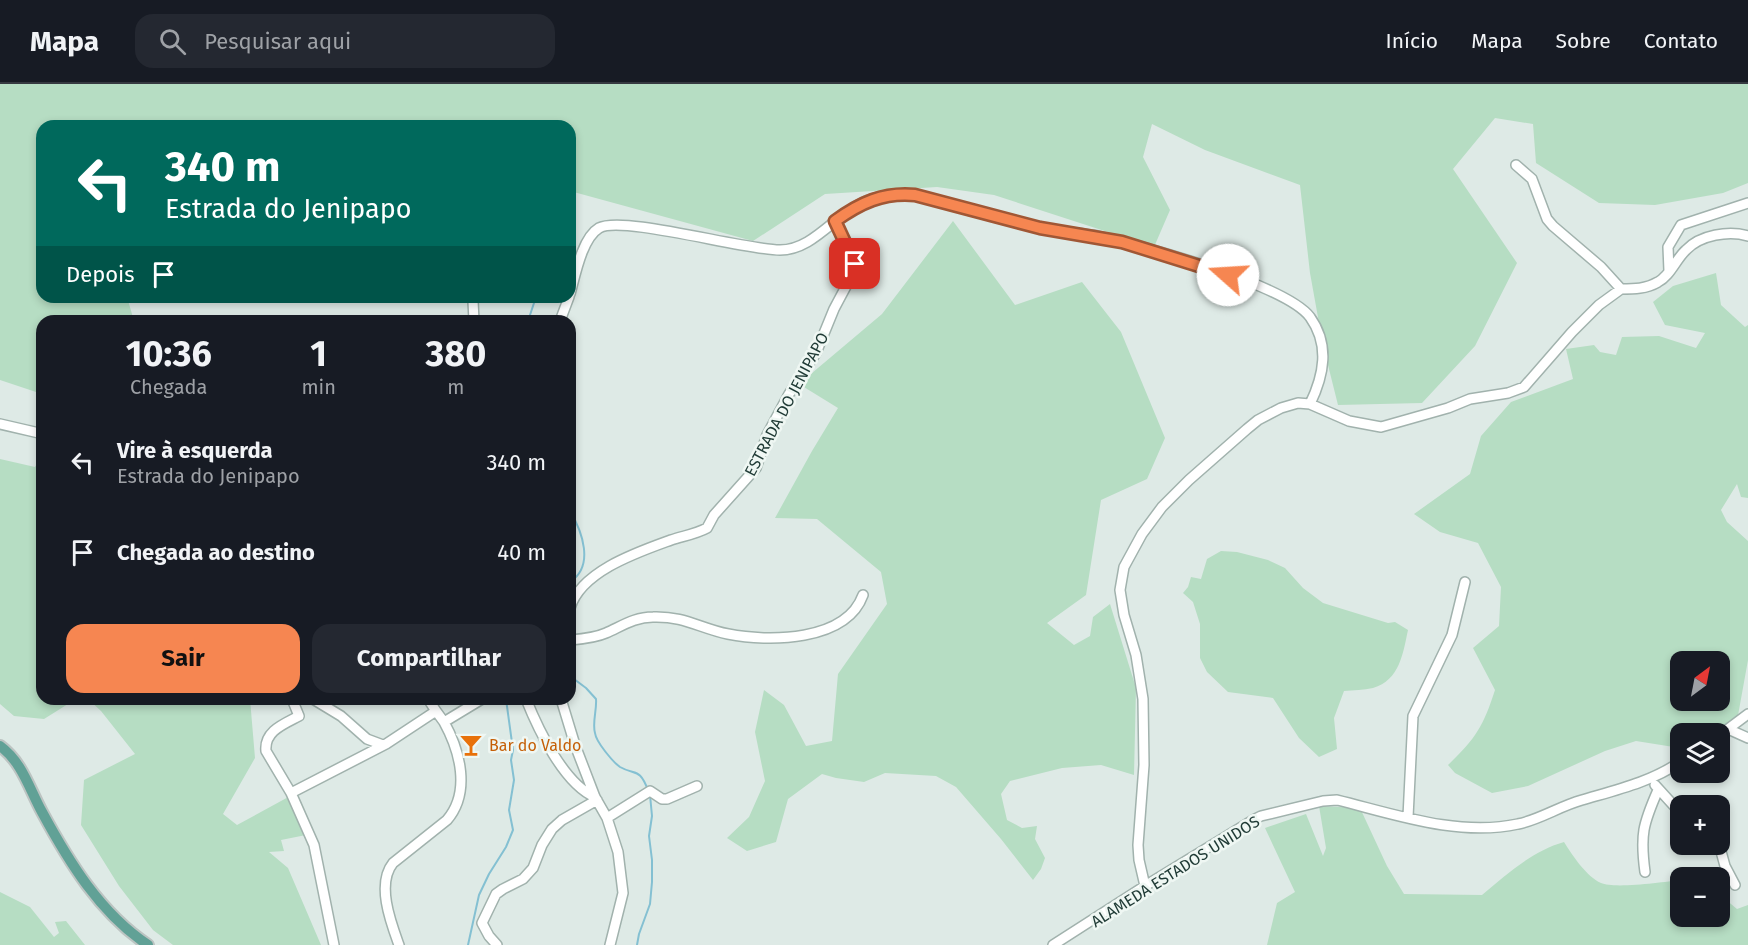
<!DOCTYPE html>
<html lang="pt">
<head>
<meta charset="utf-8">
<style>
	body { margin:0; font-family:"Fira Sans",sans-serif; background:#242831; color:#f1f3f6; height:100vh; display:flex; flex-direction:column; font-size:22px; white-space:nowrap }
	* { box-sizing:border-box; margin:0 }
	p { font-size:20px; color:#9ea1a6 }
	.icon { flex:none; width:33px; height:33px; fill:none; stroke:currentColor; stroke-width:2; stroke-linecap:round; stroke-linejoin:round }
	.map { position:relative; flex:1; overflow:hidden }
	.drawer { position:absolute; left:36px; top:231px; width:540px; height:390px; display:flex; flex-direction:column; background:#171b24; border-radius:18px; box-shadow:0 3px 9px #0003 }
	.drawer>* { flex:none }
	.guide { position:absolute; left:36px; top:36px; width:540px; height:183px; border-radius:18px; box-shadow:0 3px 9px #0003; background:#00695c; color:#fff; overflow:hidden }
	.needle { width:39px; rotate:32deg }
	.buttons { position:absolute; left:1670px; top:567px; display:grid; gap:12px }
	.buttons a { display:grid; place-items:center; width:60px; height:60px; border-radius:12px; background:#171b24; box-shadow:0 3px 9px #0003; font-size:30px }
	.pin { position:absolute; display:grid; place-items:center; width:51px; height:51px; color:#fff; margin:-26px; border-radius:12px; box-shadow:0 3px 9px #0006 }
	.me { position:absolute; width:66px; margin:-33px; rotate:289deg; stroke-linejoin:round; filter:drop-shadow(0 0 4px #0008) }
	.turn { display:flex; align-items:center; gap:21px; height:126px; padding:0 30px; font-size:27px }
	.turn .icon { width:78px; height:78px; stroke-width:2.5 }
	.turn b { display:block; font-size:42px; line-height:51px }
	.then { display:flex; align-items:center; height:57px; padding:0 30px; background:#0003; gap:12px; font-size:22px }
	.eta { display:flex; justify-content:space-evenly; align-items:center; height:102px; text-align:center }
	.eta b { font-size:36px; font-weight:700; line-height:42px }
	.cta { display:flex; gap:12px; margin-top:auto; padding:12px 30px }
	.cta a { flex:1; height:69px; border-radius:18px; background:#f68651; color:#111; font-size:24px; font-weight:700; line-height:69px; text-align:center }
	.cta a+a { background:#242831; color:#f1f3f6 }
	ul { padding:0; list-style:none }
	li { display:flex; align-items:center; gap:18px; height:90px; padding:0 30px }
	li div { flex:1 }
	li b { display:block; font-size:22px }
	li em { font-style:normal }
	header { display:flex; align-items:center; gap:36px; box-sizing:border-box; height:84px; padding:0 30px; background:#171b24; border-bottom:2px solid #363941 }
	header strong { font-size:28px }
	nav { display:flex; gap:33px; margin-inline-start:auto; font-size:21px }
	.search { width:420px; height:54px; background:#242831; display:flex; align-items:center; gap:15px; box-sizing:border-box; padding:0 21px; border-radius:18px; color:#9ea1a6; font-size:22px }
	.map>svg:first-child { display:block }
	.green { fill:#b6ddc3; fill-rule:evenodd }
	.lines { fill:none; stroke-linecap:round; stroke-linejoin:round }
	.stream { stroke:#84c0d2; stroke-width:2 }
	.minor-casing { stroke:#a1b2ad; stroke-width:12 }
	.major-casing { stroke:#bcc4c2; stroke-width:14 }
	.minor { stroke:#fff; stroke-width:9 }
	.major { stroke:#61a196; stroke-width:10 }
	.route-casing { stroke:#a05735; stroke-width:15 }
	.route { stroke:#f68651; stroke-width:10 }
	.labels { text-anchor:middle; stroke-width:5; stroke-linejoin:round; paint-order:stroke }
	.street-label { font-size:16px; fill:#1f3a35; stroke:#eff7f3 }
	.food-label { font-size:16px; fill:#c56008; stroke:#eff7f3; text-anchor:start }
</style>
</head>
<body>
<header>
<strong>Mapa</strong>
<div class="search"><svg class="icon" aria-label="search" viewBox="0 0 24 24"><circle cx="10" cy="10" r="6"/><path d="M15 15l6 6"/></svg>Pesquisar aqui</div>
<nav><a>Início</a><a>Mapa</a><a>Sobre</a><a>Contato</a></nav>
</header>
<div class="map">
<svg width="1748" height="861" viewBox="0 0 1748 861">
	<rect width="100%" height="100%" fill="#deeae6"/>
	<!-- green -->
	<path class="green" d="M0,0H1748V99L1723,109L1655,121L1599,119L1536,79L1533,40L1495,34L1453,85L1517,179L1475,262L1422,319L1338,321L1323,261L1310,189L1300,101L1205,66L1152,40L1143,73L1170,126L1154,163L994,111L937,103L825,110L753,157L570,107V42H42V213H127L134,237H42V310L0,296Z
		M953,137L1015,221L1082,198L1121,248L1165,354L1147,395L1101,416L1086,511L1047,539L1074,561L1090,552L1093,533L1110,520L1136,604L1134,691L1101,681L1062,684L1010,697L1001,710L1007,736L1022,744L1037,742L1035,755L1045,774L1041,785L1033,796L1001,755L956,703L936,692L885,689L864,698L836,694L822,690L788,715L776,758L747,767L727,754L749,733L765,697L755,648L764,606L784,621L806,662L832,657L838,590L887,520L881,488L817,435L775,434L812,367L838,324L799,300L882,230Z
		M1716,189L1721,221L1745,243L1748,241V414L1741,413L1737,400L1721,426L1727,438L1748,457V576L1737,637L1716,649L1680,650V664L1636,657L1605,667L1528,702L1492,709L1455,689L1448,681C1476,654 1483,643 1495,606L1473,564L1499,542L1501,503L1478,459L1440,448L1414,430L1470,390L1481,352L1511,318L1573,295L1566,265L1594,261L1600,268L1616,271L1622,253L1659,252L1696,264L1705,249L1665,241L1653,218L1673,202ZM1680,578H1719V616H1680Z
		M41,373L42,615H76L44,635L14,632L0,620V375L35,383Z
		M1221,467L1237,468L1268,476L1285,484L1303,504L1323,519L1388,539L1395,538L1408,546C1403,569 1400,596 1373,604C1364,606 1353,606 1344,607L1334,634L1337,665L1319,673L1299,654L1273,614L1228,608L1207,588L1200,574V540L1193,518L1183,509L1188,503L1191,493L1201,495L1207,475Z
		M88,615H250L255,674L223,730L237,741L292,711L306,751L281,756L284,767L269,768L288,784L321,861H173L153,846L119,802L81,741L84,696L135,670L101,627Z
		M1319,722L1360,724L1387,782L1404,810L1482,811C1506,791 1532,767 1564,758C1572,771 1587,793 1601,799C1614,805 1664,798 1680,796V832H1719V810L1737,825L1748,821V861H1267L1277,819L1295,808L1265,744L1306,730L1323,772L1326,764Z
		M0,808L30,823L54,853L59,849L55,838L66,837L85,861H0Z"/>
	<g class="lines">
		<!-- stream -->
		<path class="stream" d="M528,237L536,213
			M570,427C582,447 595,482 570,498
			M570,592L586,604L596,615C597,626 592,639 595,649C596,658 613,678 620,683C636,692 639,683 648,706
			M468,861L479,811L489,790L506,763L513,746L509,726L514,696L511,676L513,666L506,615
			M637,861L639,850L650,820L652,798V776L649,752L652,732L650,711"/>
		<!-- minor casing -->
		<g class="minor-casing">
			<path id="minor" d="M1516,81L1532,95L1547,135L1553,142L1601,183L1621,205C1634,205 1646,205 1658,198C1670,192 1676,175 1686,166C1700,151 1729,146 1748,152
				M1669,187L1668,163L1681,141L1748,119
				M570,210C575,192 582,154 599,144C622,131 744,166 780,166C811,166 832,135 858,121C876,111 895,109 915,111C957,122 998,135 1040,144C1059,148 1079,149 1098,152C1141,161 1286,201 1310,233C1330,261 1324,291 1310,320
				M471,213L473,217L474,237
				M560,237L569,213
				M0,340L39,349
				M570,524C581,487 638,468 671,456C683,452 696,450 707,444L714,431L756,384L767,351L789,310L816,269L834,225L851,193L855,180L853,173L835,137
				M570,556C582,555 595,554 606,549C622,542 635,533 653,533C685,532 699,544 728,550C768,558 846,558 863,511
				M292,615L299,632C284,640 264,647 266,667L291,709L314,761L334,861
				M313,615L341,632L367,655L383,661
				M428,615L436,627
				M526,615C538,645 564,700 595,713
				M561,615L575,661L595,713L607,734L618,768L623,809L610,861
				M1728,645L1748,630
				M1719,651L1728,645L1748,654
				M1655,701L1675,723L1680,724
				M291,709L386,660L436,627L444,638L482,615
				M1408,733L1413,632L1452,551L1465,498
				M607,734L650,707L662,715H667L697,702
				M1719,760L1725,782L1735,801
				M1645,788C1640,751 1643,740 1658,706
				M1145,802L1139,776L1138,761L1144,681L1143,615L1136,571L1124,531L1120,506L1124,483L1142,450L1162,423L1189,396L1247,345L1258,336L1281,324L1298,319L1310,320L1349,337L1381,343L1448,324L1470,315L1508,309L1524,303L1572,248L1599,221L1621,205
				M399,861C391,839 376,800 393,779L447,736C471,708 460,667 444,638
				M497,861L489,852L482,839L496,810L503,805L523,795L533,784L542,761L552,745L562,736L597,716
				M1053,861L1145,802L1253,736L1261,732L1323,717L1337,716C1394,730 1458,753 1518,740C1539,736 1560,722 1582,716C1616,706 1651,698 1680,678"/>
		</g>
		<!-- major casing -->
		<g class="major-casing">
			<path id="major" d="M0,662C22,678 29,704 42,728C69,778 100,829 148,861"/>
		</g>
		<!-- minor -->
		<use href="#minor" class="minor"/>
		<!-- major -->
		<use href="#major" class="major"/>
	</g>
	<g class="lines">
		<!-- route casing -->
		<g class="route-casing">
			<path id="route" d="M855,180L835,137C860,119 883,108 915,111L1040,144L1122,158L1228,191"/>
		</g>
		<!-- route -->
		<use href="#route" class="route"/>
	</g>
	<!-- icons -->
	<defs>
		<g id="bar-bare" transform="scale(1.8)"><path d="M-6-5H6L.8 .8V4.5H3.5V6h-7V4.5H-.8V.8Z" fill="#e8710a" stroke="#eff7f3" stroke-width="2.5" paint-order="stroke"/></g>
	</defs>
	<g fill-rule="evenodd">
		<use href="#bar-bare" x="471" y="661"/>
	</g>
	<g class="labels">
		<!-- street labels -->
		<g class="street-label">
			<text transform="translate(786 320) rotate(-62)" y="6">ESTRADA DO JENIPAPO</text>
			<text transform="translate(1175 787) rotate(-32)" y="6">ALAMEDA ESTADOS UNIDOS</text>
		</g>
		<!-- food labels -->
		<g class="food-label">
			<text x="489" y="667">Bar do Valdo</text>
		</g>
	</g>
</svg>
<div class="buttons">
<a><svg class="needle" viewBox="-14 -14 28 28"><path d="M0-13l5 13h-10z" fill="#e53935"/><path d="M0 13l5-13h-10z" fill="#9ea1a6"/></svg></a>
<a><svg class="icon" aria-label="layers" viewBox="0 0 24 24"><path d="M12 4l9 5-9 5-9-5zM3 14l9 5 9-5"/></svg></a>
<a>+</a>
<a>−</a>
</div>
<div class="pin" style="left:855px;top:180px;background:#d93025"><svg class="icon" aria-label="arrive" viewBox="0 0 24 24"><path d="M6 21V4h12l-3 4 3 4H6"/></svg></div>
<svg class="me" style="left:1228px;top:191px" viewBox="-20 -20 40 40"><circle r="19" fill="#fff"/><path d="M0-13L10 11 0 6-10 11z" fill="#f68651"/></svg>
<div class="guide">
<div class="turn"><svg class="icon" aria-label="left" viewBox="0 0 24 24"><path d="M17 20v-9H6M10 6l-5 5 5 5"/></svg><div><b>340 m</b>Estrada do Jenipapo</div></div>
<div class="then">Depois<svg class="icon" aria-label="arrive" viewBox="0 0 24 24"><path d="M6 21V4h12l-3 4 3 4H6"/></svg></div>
</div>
<section class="drawer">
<div class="eta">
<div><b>10:36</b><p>Chegada</p></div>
<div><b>1</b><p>min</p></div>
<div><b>380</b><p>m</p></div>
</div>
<ul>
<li><svg class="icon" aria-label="left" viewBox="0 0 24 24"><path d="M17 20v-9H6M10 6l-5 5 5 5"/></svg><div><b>Vire à esquerda</b><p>Estrada do Jenipapo</p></div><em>340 m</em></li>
<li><svg class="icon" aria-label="arrive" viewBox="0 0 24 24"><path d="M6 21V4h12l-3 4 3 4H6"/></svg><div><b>Chegada ao destino</b></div><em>40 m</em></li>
</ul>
<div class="cta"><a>Sair</a><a>Compartilhar</a></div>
</section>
</div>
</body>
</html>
